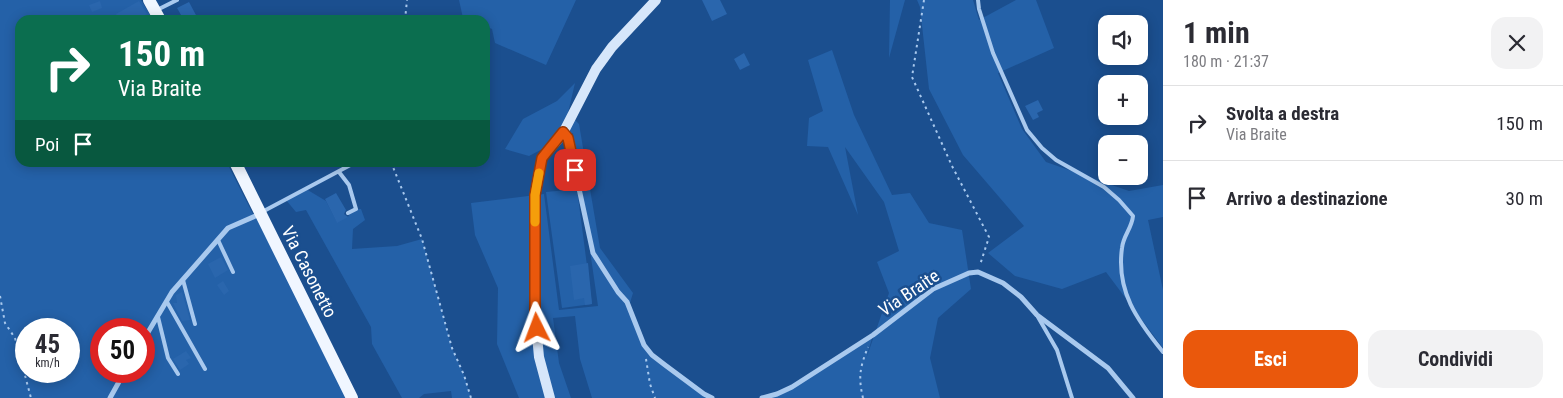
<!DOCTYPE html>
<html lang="it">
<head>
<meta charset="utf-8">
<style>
	body { margin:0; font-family:"Roboto Condensed",sans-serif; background:#f2f2f3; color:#2b2b33; height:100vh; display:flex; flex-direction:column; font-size:19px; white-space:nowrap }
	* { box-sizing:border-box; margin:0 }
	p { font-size:16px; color:#7c7c81 }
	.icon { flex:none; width:28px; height:28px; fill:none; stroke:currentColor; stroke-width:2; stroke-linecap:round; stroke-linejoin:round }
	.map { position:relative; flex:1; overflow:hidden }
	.drawer { display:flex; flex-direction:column; background:#fff; width:400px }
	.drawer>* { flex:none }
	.top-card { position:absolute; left:15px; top:15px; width:475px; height:152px; border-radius:15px; box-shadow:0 2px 12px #0003; background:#0b6e4f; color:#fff; overflow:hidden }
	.controls { position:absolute; left:1098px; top:15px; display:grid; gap:10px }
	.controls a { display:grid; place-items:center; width:50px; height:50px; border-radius:10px; background:#fff; box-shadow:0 2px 12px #0003; font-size:25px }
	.speed { position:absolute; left:15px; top:318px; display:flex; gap:10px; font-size:25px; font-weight:700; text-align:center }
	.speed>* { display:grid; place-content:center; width:65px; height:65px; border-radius:50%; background:#fff; box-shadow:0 2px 12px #0003; line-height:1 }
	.speed small { font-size:12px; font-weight:400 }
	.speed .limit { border:8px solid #d22; background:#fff; color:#111 }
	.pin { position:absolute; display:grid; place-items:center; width:42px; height:42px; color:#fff; margin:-21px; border-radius:10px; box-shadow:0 2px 8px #0006 }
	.me { position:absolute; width:55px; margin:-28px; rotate:357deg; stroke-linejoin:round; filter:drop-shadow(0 0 4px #0008) }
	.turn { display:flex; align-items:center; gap:18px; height:105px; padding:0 20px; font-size:22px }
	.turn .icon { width:65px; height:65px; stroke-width:2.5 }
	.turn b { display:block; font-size:35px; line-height:42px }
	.then { display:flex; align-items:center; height:48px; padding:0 20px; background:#0003; gap:10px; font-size:19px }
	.round { display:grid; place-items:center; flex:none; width:52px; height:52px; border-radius:15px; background:#f2f2f3 }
	.summary { display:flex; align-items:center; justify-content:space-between; height:85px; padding:0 20px }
	h1 { font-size:30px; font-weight:700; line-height:38px }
	.button { display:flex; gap:10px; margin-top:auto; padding:10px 20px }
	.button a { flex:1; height:58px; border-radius:15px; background:#ea580c; color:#fff; font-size:20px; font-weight:700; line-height:58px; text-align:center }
	.button a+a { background:#f2f2f3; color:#2b2b33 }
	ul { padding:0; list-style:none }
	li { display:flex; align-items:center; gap:15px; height:75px; padding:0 20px; border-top:1px solid #e1e1e2 }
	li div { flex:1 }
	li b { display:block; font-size:19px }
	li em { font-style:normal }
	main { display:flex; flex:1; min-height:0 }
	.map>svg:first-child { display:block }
	.green { fill:#2461a8; fill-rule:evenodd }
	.building { fill:#2a66ad }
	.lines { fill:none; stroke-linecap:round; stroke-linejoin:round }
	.path { stroke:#a9c9ee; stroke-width:2; stroke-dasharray:2.5 4; stroke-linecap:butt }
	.lane { stroke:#a9c9ee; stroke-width:4 }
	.street { stroke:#a9c9ee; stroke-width:5 }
	.secondary { stroke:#d6e6fa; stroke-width:10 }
	.primary { stroke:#f0f6ff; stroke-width:12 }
	.route-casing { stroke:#983908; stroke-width:12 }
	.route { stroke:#ea580c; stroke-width:9 }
	.slow { stroke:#f59e0b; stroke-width:9 }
	.labels { text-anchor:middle; stroke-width:5; stroke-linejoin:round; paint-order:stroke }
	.street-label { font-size:18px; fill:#fff; stroke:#1b4f8f }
</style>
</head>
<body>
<main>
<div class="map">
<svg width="1163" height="398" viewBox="0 0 1163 398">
	<rect width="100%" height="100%" fill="#1b4f8f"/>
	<!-- green -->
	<path class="green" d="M0,0H141L153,20H20V162L227,163L254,216L260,214L349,398H0ZM26,329H69V371H26ZM101,329H144V371H101Z
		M459,0H576L546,65L495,43L492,29L485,26V20L463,18Z
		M890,0H905L889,58Z
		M917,0H973L979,20L1016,0H1036L1054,48L998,73L1022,129L1046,162L1129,191L1163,185V217L1148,220L1163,290V348L1106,272L1062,289L1015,276L988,253L1024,226L963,155L929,89L920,7Z
		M832,50L854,115L892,195L910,193L929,223L962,230L971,289L938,318L930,358L940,398H762L777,394L873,335L866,359L889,293L877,262L899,251L884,202L845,147L858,215L828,147L807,146L809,118L823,111L808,60Z
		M575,83L568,113L579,124L600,248L633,293L629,306L644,345L665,365L712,398H592L580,359L575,316L553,318L559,363L571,398H519L497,344L498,288L475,235L471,203L544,194L559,310L598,306L573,133L529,156L505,149L523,119L557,101Z
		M306,189L326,201L337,222L349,216L348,213L356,209H361L365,220L353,229L352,249L397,246L422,239L452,348L464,375L471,398H452L451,391L424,394L419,398H402L372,344L371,327L306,210L296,212L286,200Z
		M577,189L592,304L562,308L546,192Z"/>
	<!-- building -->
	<path class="building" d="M702,0H720L727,14L712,21Z
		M100,1L102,8L92,12L89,5Z
		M139,1L147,14L137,20H120L116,14Z
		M189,2L197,17L191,20H184L177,8Z
		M744,53L750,65L740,70L734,59Z
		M1038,100L1043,110L1037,113L1039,117L1033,120L1025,106Z
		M336,193L346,210L344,214L348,217L337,223L325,199Z
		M221,257L228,270L215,278L208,264Z
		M588,263L592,304L585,305L584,298L574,300L570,266Z
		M223,281L229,291L224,295L217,285Z
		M182,292L190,320L182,321L173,303H177L176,295Z
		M186,351L191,358L186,360L189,364L180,370L173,359Z"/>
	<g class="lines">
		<!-- path -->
		<path class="path" d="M924,0L912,77L952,166L989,237L980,265
			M405,20L407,0
			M391,162L422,239L452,348L464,375L471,398
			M0,296L5,323L15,338L31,398
			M646,359L650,384L655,398
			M863,398C858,377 860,367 868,347"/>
		<!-- lane -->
		<path class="lane" d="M978,0L979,9L993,53L1027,130L1042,148L1056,160L1104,187L1119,200L1133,216C1132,228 1123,236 1122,248C1116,291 1137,320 1163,352
			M157,10L177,0
			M339,172L349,185L356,209L348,213
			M262,212L356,162
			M218,240L233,272
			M183,280L195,324
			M167,302L205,369
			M158,317L168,358L178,374
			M1038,317L1057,350L1072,398"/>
		<!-- street -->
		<path class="street" d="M564,133L568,138L593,253L618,292L627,302L644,345L652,355L665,365L704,394L712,398
			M144,339L172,292L228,228L260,214
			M110,398L125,371
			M762,398L777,394L792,387L873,335L933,289L969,273L978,272L1003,283L1021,297L1037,315L1108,368L1133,398"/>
		<!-- secondary -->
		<path class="secondary" d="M550,398L539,357L535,314V195L542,158L562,135L596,69L612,47L656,0"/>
		<!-- primary -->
		<path class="primary" d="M149,0L160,20
			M235,162L352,398"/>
	</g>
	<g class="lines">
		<!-- route casing -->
		<g class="route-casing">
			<path id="route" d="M537,328L535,314V195L542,158L563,132L568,138L575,170"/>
		</g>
		<!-- route -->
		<use href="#route" class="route"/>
		<!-- slow -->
		<path class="slow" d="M535,222V195L539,173"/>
	</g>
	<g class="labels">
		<!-- street labels -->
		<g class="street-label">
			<text transform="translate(309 272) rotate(63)" y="6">Via Casonetto</text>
			<text transform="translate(909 293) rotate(-34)" y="6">Via Braite</text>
		</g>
	</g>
</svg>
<div class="controls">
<a><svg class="icon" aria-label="sound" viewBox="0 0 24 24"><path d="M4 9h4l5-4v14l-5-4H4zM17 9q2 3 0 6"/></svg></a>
<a>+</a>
<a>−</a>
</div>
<div class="speed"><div>45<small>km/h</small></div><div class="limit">50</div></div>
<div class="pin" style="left:575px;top:170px;background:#d93025"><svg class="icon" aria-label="arrive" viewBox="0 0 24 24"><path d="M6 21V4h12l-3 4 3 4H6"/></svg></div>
<svg class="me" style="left:537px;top:328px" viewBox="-20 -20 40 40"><path d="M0-17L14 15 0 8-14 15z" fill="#ea580c" stroke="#fff" stroke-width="4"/></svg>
<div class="top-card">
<div class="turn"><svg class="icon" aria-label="right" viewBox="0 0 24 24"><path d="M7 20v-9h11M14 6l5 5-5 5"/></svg><div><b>150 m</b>Via Braite</div></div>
<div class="then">Poi<svg class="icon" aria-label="arrive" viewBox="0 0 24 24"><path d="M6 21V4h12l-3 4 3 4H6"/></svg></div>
</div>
</div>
<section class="drawer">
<div class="summary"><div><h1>1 min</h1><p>180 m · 21:37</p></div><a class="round"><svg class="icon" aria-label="close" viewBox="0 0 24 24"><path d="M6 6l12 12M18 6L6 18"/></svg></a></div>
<ul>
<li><svg class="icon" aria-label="right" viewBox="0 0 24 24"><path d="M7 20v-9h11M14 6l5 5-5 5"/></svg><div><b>Svolta a destra</b><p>Via Braite</p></div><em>150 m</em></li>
<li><svg class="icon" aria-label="arrive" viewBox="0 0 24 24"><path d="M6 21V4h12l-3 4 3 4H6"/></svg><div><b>Arrivo a destinazione</b></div><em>30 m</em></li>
</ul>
<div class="button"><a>Esci</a><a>Condividi</a></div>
</section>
</main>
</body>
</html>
